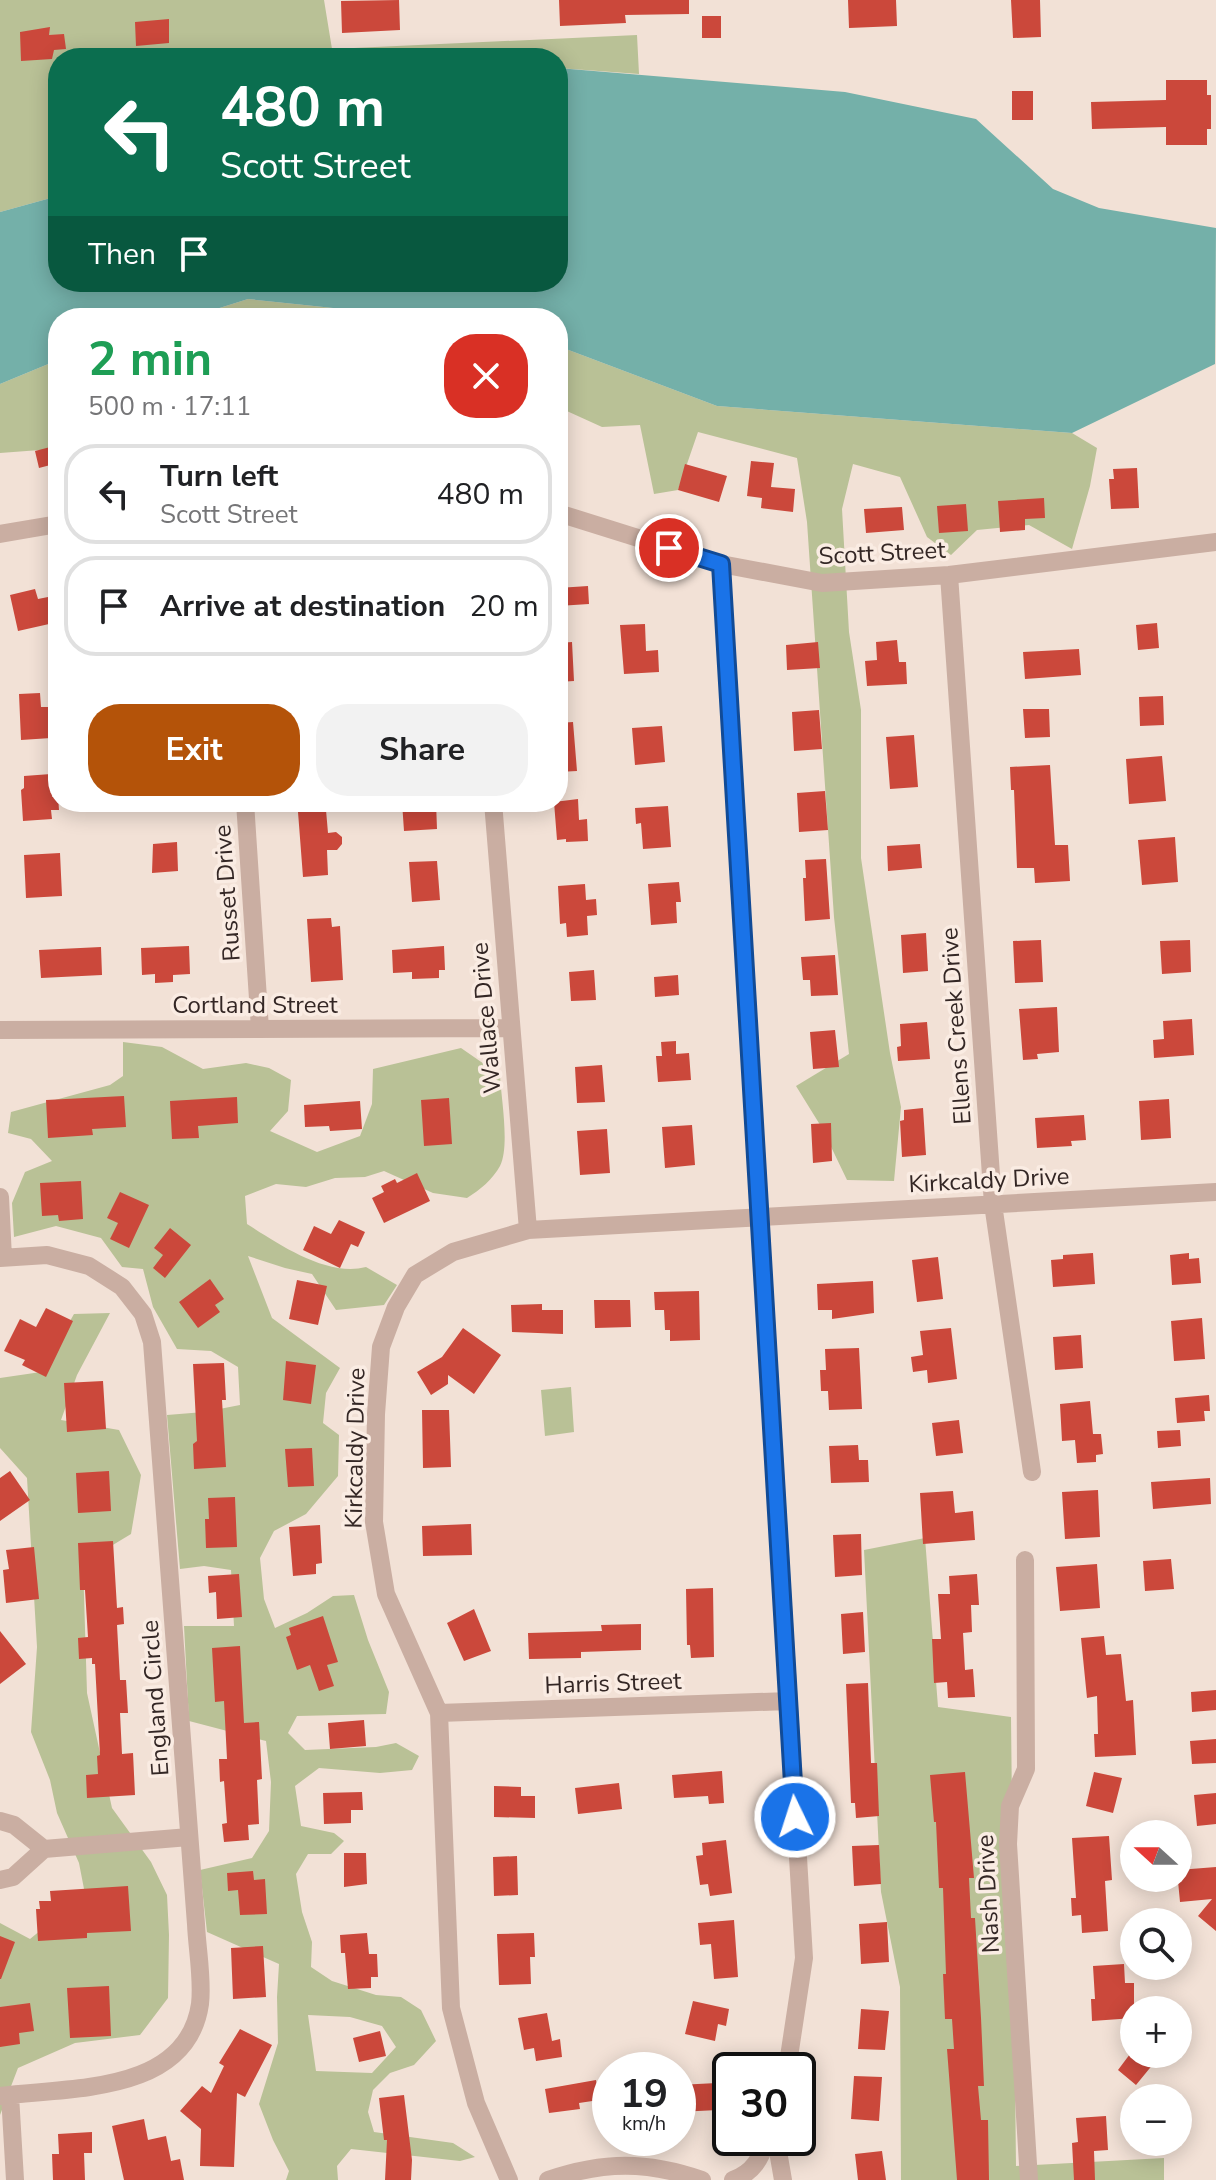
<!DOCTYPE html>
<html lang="en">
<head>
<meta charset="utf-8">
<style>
	body { margin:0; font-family:"Nunito Sans",sans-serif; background:#f2f2f2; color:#202124; height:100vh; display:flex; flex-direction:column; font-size:30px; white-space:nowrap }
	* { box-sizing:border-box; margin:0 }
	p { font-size:26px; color:#757577 }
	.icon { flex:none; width:44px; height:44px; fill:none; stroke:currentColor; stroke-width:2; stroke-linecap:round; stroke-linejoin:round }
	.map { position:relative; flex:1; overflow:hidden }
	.drawer { position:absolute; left:48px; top:308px; width:520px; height:504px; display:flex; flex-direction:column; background:#fff; border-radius:32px; box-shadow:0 4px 20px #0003 }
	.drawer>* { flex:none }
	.hud { position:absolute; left:48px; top:48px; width:520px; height:244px; border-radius:32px; box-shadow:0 4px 20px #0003; background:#0b6e4f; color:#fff; overflow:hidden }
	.needle { width:52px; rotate:291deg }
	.fabs { position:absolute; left:1120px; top:1820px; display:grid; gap:16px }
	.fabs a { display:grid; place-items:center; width:72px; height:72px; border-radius:50%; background:#fff; box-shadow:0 4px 20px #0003; font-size:40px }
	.speed { position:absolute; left:592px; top:2052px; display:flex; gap:16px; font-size:40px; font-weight:700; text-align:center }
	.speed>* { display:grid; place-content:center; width:104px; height:104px; border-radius:50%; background:#fff; box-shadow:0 4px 20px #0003; line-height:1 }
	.speed small { font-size:20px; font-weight:400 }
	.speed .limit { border:4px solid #111; border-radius:12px; background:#fff; color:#111 }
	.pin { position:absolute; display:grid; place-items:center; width:68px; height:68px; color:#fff; margin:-34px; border:4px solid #fff; border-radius:50%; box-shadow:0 2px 8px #0007 }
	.me { position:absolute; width:88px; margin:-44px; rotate:356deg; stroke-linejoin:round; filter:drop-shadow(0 0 6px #0008) }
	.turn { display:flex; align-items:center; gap:28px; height:168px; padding:0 40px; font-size:36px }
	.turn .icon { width:104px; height:104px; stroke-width:2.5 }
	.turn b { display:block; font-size:56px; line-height:68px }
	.then { display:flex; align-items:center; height:76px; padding:0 40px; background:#0003; gap:16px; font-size:30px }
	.round { display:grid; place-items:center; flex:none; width:84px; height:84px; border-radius:32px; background:#f2f2f2 }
	.head { display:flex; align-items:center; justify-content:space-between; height:136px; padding:0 40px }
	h1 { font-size:48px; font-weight:700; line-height:60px; color:#1e9e55 }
	.cta { display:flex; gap:16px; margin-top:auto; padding:16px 40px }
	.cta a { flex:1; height:92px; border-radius:32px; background:#b45309; color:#fff; font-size:32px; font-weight:700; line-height:92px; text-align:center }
	.cta a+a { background:#f2f2f2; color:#202124 }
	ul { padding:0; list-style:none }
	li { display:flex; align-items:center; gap:24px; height:100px; margin:0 16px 12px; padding:0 24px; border:4px solid #e0e0e0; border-radius:32px }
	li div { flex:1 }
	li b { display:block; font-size:30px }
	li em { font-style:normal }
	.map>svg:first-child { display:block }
	.green { fill:#b9c196; fill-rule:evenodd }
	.water { fill:#74b0a9 }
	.building { fill:#cb483b }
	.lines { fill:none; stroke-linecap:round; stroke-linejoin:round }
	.street { stroke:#caaea2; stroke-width:18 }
	.route-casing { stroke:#114b97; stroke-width:20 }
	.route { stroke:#1a73e8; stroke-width:14 }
	.labels { text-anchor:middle; stroke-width:7; stroke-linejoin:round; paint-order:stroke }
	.street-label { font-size:24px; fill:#342725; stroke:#faece3 }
</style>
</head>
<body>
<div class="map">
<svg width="1216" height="2180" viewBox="0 0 1216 2180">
	<rect width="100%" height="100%" fill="#f2e1d6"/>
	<!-- green -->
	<path class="green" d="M0,0H324L332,49L637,35L639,74L558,68V58H58V196L0,212Z
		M248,299L429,318H188Z
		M558,346L717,406L1072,433L1097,448L1090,486L1072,549L1029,525L977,530L951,555L927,537L900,477L853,464L842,509L849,632L861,710V858L890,1053L901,1107L894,1181L847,1180L822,1128L796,1086L849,1054L834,917L807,522L797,458L698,432L678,490L654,494L640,425L602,427L558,407Z
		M58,360V452L40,450L0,453V384Z
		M123,1042L162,1047L203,1069L246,1063L269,1068L291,1080L288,1111L270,1131L317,1152L360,1136L372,1104L373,1069L461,1048L500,1075C501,1098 510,1146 500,1166C493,1179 480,1190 467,1198L433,1193L384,1171L365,1177L335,1178L306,1187L276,1184L245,1196L247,1224C280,1245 327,1277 366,1267L397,1285L384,1305L336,1310L312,1274L285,1268L248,1256L272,1318L340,1368L326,1393L323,1423L339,1435L338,1476L306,1514L274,1531L260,1558L264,1599L275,1628L307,1613L333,1596L354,1595L368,1640L389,1692L386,1714L297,1716L288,1733L305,1750L376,1747L396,1743L419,1756L412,1770L380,1773L319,1768L295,1786L301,1826L334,1833L344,1841L331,1854H308L296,1874L302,1912L312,1942L311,1967L332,1981L376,1995L401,1997L421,2010L436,2041L414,2065L390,2073L373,2090L368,2112L374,2132L453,2143L475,2157L460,2161L351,2149L337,2166L338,2180H286L289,2171L273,2140L259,2104L278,2043L277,1997L279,1964L207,1932L200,1870L252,1858L269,1831L271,1782L266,1741L189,1721L184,1626H234L231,1570L204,1566L180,1569L167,1415L204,1412L240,1405L238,1367L211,1351L177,1349L153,1307L143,1269L122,1267L101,1238L56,1226L14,1237L12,1203L25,1172L52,1161L31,1139L8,1133L11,1112L110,1085L123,1076ZM308,2015L350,2017L382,2026L396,2047L372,2073L316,2071Z
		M110,1313L77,1375L61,1420L119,1430L141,1475L131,1534L83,1563L87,1693L112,1808L151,1862L167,1895L169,1935L168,1998L140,2035L75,2043L18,2068L0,2115V1923L30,1939L85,1894L79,1863L57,1813L50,1780L31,1732L37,1647L27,1478L0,1448V1378L41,1372L74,1314Z
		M571,1387L574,1432L545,1436L541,1390Z
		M925,1538L938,1707L1011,1717L1016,2166L1164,2158V2180H901L900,1987L881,1892L864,1550Z"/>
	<!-- water -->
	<path class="water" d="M558,68L845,92L976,119L1053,189L1099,208L1216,228L1215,364L1072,433L717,406L558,346V318H429L248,299L188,318H58V360L0,384V212L58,196V282H558Z"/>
	<!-- building -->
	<path class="building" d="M399,0L400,30L342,33L341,1Z
		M559,0H689V14L625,15L626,23L560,26Z
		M848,0H896L897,26L849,28Z
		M1011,0H1040L1041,37L1013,38Z
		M702,16H721V38H702Z
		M169,19V43L136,46L135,22Z
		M50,27L49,35L64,34L66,49L54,50L52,59L21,61L20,32Z
		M1166,80H1207V95H1211V129H1207V145H1166V127L1092,129L1091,102L1166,100Z
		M1012,91H1033V120H1012Z
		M58,445V463L39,468L35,451Z
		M751,461L774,463L771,487L795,489L793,512L761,508L762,498L747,496Z
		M685,464L727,476L719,502L678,490Z
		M1137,468L1139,508L1111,509L1109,479H1114L1113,469Z
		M1044,498L1045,518L1025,519V530L1000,532L998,501Z
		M966,504L968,531L939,533L937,506Z
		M902,507L904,530L866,533L864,509Z
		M588,586L589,604L558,606V588Z
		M35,589L38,599L53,596L58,622L18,631L10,595Z
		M1157,623L1159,648L1138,650L1136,625Z
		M645,624L646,651L658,650L659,672L624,674L620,625Z
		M897,640L899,662H906L907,684L867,686L865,661L877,660L876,642Z
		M572,642L574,681L558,682V643Z
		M818,642L820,668L787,670L786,645Z
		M1079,649L1081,675L1025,679L1023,652Z
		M40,693L41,707H49L51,738L21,740L19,694Z
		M1163,696L1164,725L1140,726L1139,697Z
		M1023,709H1049L1050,737L1025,738Z
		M819,710L822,749L794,751L792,712Z
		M573,722L577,771L558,772V723Z
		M662,726L665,762L635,765L632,728Z
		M914,735L918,787L890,789L886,737Z
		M1162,756L1166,801L1129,804L1126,759Z
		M1050,765L1055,845H1068L1070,881L1035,883L1034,868H1017L1014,790H1011L1010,767Z
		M51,774L52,797L58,796L59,810H51L52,819L23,821L21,790L24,788V776Z
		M825,791L828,830L799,832L797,793Z
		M578,799L579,820L587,819L588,841L566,842V839L557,840L554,802Z
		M402,802H436L437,829L404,831Z
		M668,806L671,847L643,849L641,823L636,824L635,808Z
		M326,810L328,833L336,832L342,837V844L337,850H327L328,875L303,877L298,812Z
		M1175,837L1178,882L1142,885L1138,840Z
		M177,842L178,871L152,873L153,844Z
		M920,844L922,868L888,871L887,846Z
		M60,853L62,896L26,898L24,855Z
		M826,859L830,919L805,921L803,878H806L805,860Z
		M437,861L440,900L412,902L409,862Z
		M679,882L681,902H676L677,923L651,925L648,884Z
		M585,884L586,900L596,899L597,915L587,916L588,935L567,937L566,923L560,924L558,886Z
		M331,918L332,927L340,926L343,980L311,982L307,919Z
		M926,933L928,971L903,973L901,935Z
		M1041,940L1043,982L1015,983L1013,941Z
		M1190,940L1191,972L1162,974L1160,941Z
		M189,946L190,974L173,975V982L155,983V974L142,975L141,948Z
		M444,946L445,970H439V978L412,979V972L393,973L392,950Z
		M101,947L102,975L41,978L39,950Z
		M835,955L838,995L811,996L810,980H803L801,957Z
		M594,970L596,1000L571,1001L569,972Z
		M678,975L679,995L655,997L654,977Z
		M1057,1007L1059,1052L1037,1054L1038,1059L1023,1060L1019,1009Z
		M1192,1019L1194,1055L1154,1058L1153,1040L1164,1039L1163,1021Z
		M927,1022L930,1059L898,1061L897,1047L901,1046L900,1024Z
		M835,1030L839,1067L813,1069L810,1032Z
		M676,1041V1054L689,1053L691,1080L658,1082L656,1056H662L661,1042Z
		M602,1065L605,1102L577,1103L575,1067Z
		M124,1096L126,1127L92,1129L93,1135L48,1138L46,1100Z
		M237,1097L238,1123L198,1126L199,1138L172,1139L170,1101Z
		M449,1098L452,1144L424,1146L421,1100Z
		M1169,1099L1171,1138L1141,1140L1139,1101Z
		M360,1101L362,1129L330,1131L329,1126L305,1127L304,1105Z
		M923,1108L926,1155L902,1157L900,1121L904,1120V1110Z
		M1084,1115L1086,1140L1071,1141L1072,1146L1037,1148L1035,1118Z
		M831,1123L832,1161L813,1163L811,1124Z
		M692,1125L695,1165L665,1168L662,1127Z
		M607,1129L610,1173L580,1175L577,1131Z
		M417,1173L430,1201L384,1223L372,1198L384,1192L381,1186L395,1179L397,1183Z
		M81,1181L83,1219L59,1221L58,1215L42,1216L40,1183Z
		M120,1192L149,1205L129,1248L110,1239L118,1223L107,1218Z
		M339,1220L365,1232L358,1247L351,1244L340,1268L303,1250L314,1226L331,1234Z
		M170,1228L191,1245L165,1278L153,1268L163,1255L154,1248Z
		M1093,1253L1095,1284L1053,1287L1051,1260L1063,1259V1255Z
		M1189,1253V1259L1199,1258L1201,1283L1172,1285L1170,1255Z
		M938,1257L943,1299L917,1302L912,1260Z
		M210,1279L224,1299L215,1305L220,1312L198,1328L179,1302Z
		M297,1280L327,1286L318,1325L289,1319Z
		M873,1281L874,1313L832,1319V1310H818L817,1284Z
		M699,1291L700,1340L670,1341V1330H665L664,1310H655L654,1292Z
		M594,1300H630L631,1327L595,1328Z
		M542,1304V1310H563V1334L512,1332L511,1305Z
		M46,1308L73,1321L46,1377L22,1365L25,1360L4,1351L20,1319L36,1327Z
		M1202,1318L1205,1359L1174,1361L1171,1321Z
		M463,1328L501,1355L474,1394L448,1375V1384L431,1395L417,1372L442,1357Z
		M951,1328L957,1379L928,1383L927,1370L913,1372L911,1357L923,1355L920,1331Z
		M1081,1335L1083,1368L1055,1370L1053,1337Z
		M859,1348L862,1409L829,1410L828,1391H821L820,1370H826L825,1349Z
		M286,1361L316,1365L311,1404L283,1400Z
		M224,1363L226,1400H222L226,1467L194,1469L193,1444L197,1441L193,1364Z
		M103,1381L106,1429L67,1432L64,1383Z
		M1209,1395L1210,1411H1204L1205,1421L1177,1423L1175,1398Z
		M1090,1401L1093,1434H1101L1103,1454L1096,1455V1462L1077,1463L1075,1440L1062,1441L1060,1404Z
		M422,1410H449L451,1467L423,1468Z
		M959,1420L963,1453L936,1456L932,1423Z
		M1180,1430L1181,1446L1158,1448L1157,1431Z
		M858,1445L859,1460H868L869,1482L831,1483L829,1446Z
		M312,1448L314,1486L288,1487L285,1449Z
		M10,1471L30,1500L0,1521V1478Z
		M109,1471L111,1511L78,1513L76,1473Z
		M1210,1478L1211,1504L1153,1509L1151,1482Z
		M1098,1490L1100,1537L1065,1539L1062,1492Z
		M953,1491L955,1513L973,1511L975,1540L923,1544L920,1493Z
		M235,1497L237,1547L206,1548L205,1519H209L208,1498Z
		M471,1524L472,1555L423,1556L422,1526Z
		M320,1525L322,1563L316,1564V1574L293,1576L289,1527Z
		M861,1534L862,1575L835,1577L833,1535Z
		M113,1541L117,1608L123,1607L124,1624L117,1625L120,1680H126L128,1713H120L122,1754L133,1753L135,1795L87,1798L86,1775L98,1774L97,1756L100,1755L95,1664H92V1658L79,1659L78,1638L88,1637L85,1590H80L78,1543Z
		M34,1547L39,1599L6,1603L3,1570L9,1569L6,1550Z
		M1171,1559L1174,1589L1145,1591L1143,1561Z
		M1097,1564L1100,1608L1060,1611L1056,1567Z
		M239,1574L242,1617L217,1619L216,1592L209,1593L208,1576Z
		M977,1574L979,1605H971L972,1632L963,1633L965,1670L973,1669L975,1697L948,1698L947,1682L934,1683L932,1639H941L938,1594H950L949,1576Z
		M713,1588L714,1657L691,1658L690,1645H687L686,1589Z
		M474,1609L491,1651L464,1661L447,1623Z
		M863,1612L865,1652L843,1654L841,1614Z
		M323,1616L338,1662L327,1665L334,1686L319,1691L310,1665L297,1670L286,1637L291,1635L289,1628Z
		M641,1624V1650L581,1652V1658L529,1659L528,1633L602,1631L601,1625Z
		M0,1631L26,1664L0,1684Z
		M1104,1636L1106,1655L1121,1654L1126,1701L1133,1700L1136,1755L1095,1757L1094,1734H1098L1097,1696L1087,1698L1081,1638Z
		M240,1646L244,1723L259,1722L262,1779L257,1780L259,1824L248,1825L249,1840L224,1842L222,1824L227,1823L224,1781L220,1782L219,1759H227L224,1701L215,1702L212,1648Z
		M868,1683L871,1763H877L879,1816L856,1818L855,1803H851L846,1684Z
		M1216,1690V1710L1192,1712L1191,1692Z
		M364,1720L366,1746L330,1749L328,1723Z
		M1216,1739V1763L1192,1764L1190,1741Z
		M722,1771L724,1803L709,1804L708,1796L674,1798L672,1775Z
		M965,1772L974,1878H969L971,1918H975L981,2018L984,2086H978L981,2120H988L989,2180H957L947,2049H954L952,2019H945L943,1974H946L943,1888H939L936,1822H934L930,1775Z
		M1094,1772L1122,1778L1113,1813L1086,1806Z
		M619,1783L622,1809L578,1814L575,1788Z
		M494,1786L521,1787V1796H535V1818L494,1817Z
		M362,1792L363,1810H351V1823L324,1824L323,1793Z
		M1216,1793V1824L1197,1826L1194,1795Z
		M1109,1836L1112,1880L1105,1881L1108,1931L1082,1933L1081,1915L1072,1916L1071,1898H1076L1072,1838Z
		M726,1840L732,1893L710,1896L708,1884L700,1885L696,1856L703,1855L702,1843Z
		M879,1845L881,1884L854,1886L852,1846Z
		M344,1853H366L367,1884L344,1887Z
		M517,1856L518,1895L494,1896L493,1857Z
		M1216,1867V1931L1198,1916L1212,1899L1180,1902L1178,1881V1870Z
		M253,1871L254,1880L265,1879L267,1914L240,1915L238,1890L228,1891L227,1873Z
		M128,1886L131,1931L87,1933V1938L38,1941L36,1909H40L39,1901H51L50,1891Z
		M734,1920L738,1977L714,1979L711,1944L700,1945L698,1923Z
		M887,1922L889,1962L861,1964L859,1924Z
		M367,1933L369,1954H377L378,1977H371V1988L348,1989L345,1953H341L340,1935Z
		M534,1933L535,1957H530L531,1984L499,1985L497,1934Z
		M0,1936L15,1942L1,1979H0Z
		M263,1946L266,1997L233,1999L231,1948Z
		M1124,1964L1125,1983H1134V2018L1092,2021L1091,1999H1095L1093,1966Z
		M109,1986L111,2036L70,2038L67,1988Z
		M693,2001L729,2009L726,2026L718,2024L715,2041L685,2034Z
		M30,2003L34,2031L19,2033L20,2044L0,2047V2007Z
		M861,2009L889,2011L885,2050L858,2049Z
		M547,2013L552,2041L560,2039L562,2057L536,2061L534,2048L524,2050L518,2018Z
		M240,2029L272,2045L245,2097L237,2093L234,2167L200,2166L201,2129L180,2111L202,2086L211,2093L224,2066L219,2063Z
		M380,2031L386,2056L359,2062L353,2038Z
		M1130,2054H1153L1154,2063L1136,2085L1118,2070Z
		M854,2076L882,2077L879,2121L851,2119Z
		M596,2080L599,2100L579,2103L580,2109L549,2113L545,2089Z
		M717,2083L718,2110L678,2112V2085Z
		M404,2095L412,2160L411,2180H385L387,2140H384L379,2098Z
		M1106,2116L1108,2150L1094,2151L1095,2180H1074L1072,2143L1078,2142L1076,2118Z
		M144,2119L148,2140L166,2136L171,2161L180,2159L184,2180H124L112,2126Z
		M92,2132V2153H84L85,2180H53L52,2154H59L58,2134Z
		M882,2151L886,2180H858L855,2154Z"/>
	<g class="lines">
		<!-- street -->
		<path class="street" d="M558,513L721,564L822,583L949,575L1216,542
			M0,534L58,524
			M721,564L804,1958L787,2070
			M949,575L993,1204L1032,1472
			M245,802L260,1029
			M493,802L528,1230
			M0,1030L511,1028
			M0,1197L3,1258
			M0,1258L47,1255L89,1266L122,1287L143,1314L152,1342L196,1924C197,1949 203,1979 200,2004C187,2095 68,2087 0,2096
			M1025,1560L1026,1769L1010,1806L1008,1844L1029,2180
			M439,1713L788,1701
			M0,1821L14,1825L44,1849
			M0,1880L13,1877L44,1849L189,1837
			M10,2095L15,2180
			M780,2138L779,2157L783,2180
			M509,2180L476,2103L451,2008L439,1713L386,1594L374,1522L376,1414L381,1347L396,1307L415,1275L453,1252L528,1230L1216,1192
			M548,2180C604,2161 647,2161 702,2180
			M733,2180C754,2172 760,2159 768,2138"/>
	</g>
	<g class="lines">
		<!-- route casing -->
		<g class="route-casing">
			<path id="route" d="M669,548L721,564L795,1817"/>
		</g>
		<!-- route -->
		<use href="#route" class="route"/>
	</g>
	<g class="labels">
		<!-- street labels -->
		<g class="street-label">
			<text transform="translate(882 553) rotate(-3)" y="8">Scott Street</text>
			<text transform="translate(227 893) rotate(-94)" y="8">Russet Drive</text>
			<text x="255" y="1013">Cortland Street</text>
			<text transform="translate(486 1018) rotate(-95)" y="8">Wallace Drive</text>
			<text transform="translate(956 1026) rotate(-94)" y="8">Ellens Creek Drive</text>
			<text transform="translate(989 1180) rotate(-3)" y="8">Kirkcaldy Drive</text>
			<text transform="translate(355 1448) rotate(-89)" y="8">Kirkcaldy Drive</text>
			<text transform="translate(613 1683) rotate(-2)" y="8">Harris Street</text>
			<text transform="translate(155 1698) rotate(-94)" y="8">England Circle</text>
			<text transform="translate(988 1894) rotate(-93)" y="8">Nash Drive</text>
		</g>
	</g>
</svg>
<div class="fabs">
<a><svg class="needle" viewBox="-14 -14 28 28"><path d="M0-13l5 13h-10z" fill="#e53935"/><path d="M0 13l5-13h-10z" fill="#757577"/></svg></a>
<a><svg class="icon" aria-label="search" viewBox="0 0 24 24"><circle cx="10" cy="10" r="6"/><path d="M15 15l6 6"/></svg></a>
<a>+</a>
<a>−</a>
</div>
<div class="speed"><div>19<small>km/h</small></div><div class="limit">30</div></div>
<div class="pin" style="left:669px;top:548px;background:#d93025"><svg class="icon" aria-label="arrive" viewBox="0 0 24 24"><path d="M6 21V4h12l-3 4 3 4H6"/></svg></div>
<svg class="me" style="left:795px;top:1817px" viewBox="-20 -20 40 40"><circle r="17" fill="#1a73e8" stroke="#fff" stroke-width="3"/><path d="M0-11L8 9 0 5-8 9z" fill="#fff"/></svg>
<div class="hud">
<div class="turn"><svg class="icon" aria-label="left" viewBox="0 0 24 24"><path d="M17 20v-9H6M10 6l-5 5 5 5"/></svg><div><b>480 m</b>Scott Street</div></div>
<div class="then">Then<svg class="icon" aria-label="arrive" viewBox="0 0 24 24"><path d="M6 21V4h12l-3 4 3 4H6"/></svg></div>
</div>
<section class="drawer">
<div class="head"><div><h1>2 min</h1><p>500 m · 17:11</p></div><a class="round" style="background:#d93025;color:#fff"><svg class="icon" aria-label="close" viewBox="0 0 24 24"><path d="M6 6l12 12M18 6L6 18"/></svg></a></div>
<ul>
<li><svg class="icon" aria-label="left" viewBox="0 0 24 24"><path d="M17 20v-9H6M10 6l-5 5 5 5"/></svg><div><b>Turn left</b><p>Scott Street</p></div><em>480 m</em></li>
<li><svg class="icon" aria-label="arrive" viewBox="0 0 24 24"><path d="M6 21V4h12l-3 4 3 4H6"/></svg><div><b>Arrive at destination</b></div><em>20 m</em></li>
</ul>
<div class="cta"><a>Exit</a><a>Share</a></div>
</section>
</div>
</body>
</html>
